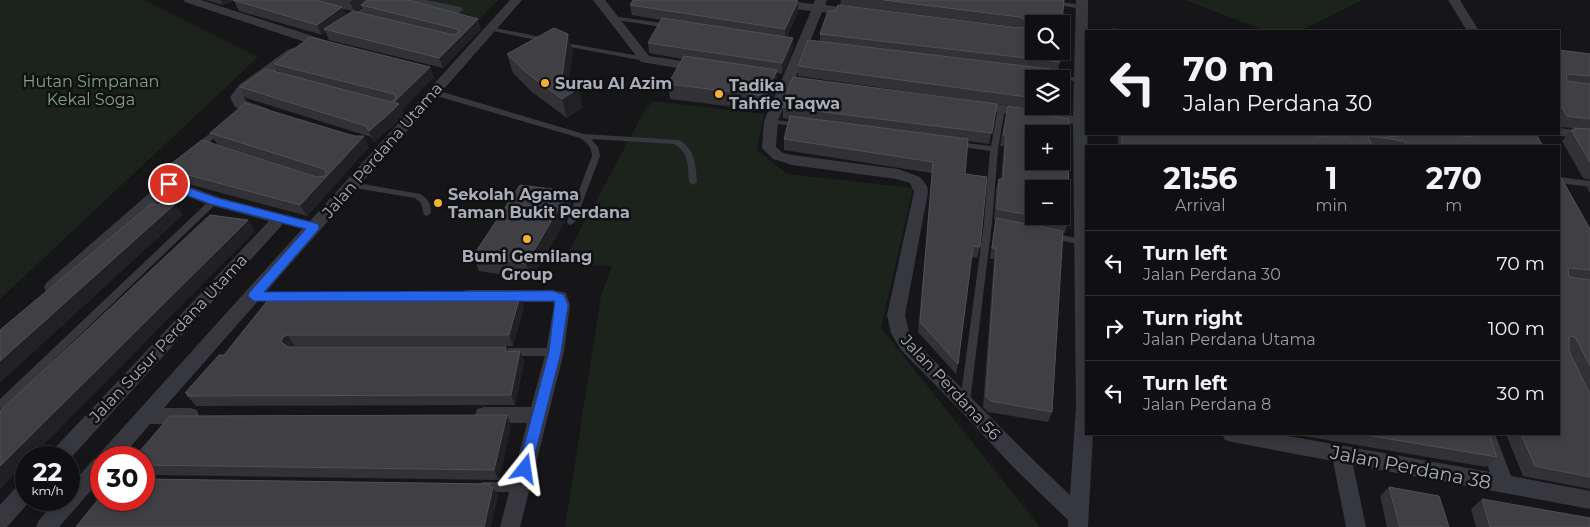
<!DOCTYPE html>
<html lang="en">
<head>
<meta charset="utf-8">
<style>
	body { margin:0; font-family:Montserrat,sans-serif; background:#1e1e20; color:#f1f3f6; height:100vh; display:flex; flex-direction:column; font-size:19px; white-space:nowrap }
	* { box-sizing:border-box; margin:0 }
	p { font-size:16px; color:#9c9d9f }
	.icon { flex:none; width:28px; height:28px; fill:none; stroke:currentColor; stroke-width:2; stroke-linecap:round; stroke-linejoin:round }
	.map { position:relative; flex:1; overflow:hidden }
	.sheet { position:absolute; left:1085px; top:145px; width:475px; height:290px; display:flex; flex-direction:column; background:#101012; border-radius:0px; box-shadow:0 2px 8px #0003,0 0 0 1px #303032 }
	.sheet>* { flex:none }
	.top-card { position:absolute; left:1085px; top:30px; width:475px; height:105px; border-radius:0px; box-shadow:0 2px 8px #0003,0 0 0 1px #303032; background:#101012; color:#f1f3f6; overflow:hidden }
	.controls { position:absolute; left:1025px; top:15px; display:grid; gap:10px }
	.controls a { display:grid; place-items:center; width:45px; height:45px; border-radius:0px; background:#101012; box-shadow:0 2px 8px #0003,0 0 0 1px #303032; font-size:25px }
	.speed { position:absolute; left:15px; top:446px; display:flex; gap:10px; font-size:25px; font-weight:700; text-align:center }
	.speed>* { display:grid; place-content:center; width:65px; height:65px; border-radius:50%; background:#101012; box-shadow:0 2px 8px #0003,0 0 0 1px #303032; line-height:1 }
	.speed small { font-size:12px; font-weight:400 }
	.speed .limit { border:8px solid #d22; background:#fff; color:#111 }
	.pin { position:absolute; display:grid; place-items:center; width:42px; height:42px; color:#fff; margin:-21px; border:2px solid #fff; border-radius:50%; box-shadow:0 1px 5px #0007 }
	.me { position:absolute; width:55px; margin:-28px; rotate:15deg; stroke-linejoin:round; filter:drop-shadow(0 0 4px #0008) }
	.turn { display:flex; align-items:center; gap:18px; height:105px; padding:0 15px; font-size:22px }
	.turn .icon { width:65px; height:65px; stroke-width:2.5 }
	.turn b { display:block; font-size:35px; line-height:42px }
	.eta { display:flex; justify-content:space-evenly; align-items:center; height:85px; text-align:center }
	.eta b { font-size:30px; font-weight:700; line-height:35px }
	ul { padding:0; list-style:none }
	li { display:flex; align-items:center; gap:15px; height:65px; padding:0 15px; border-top:1px solid #303032 }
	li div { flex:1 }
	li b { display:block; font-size:19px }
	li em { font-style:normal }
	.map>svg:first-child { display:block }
	.green { fill:#1c231d }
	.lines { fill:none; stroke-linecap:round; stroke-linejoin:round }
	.lane { fill:#37383d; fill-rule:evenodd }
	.street { fill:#37383d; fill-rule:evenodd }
	.wall { fill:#323236; fill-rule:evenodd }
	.shaded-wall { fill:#212124 }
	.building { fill:#3f3f44; stroke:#4f5156; fill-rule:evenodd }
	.route { fill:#2563eb; stroke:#184099 }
	.poi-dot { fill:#f2b134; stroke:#111113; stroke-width:2 }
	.labels { text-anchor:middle; stroke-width:5; stroke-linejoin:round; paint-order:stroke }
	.park-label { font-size:16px; fill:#7fa381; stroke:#111113 }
	.poi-label { font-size:16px; font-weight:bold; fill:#a8adb8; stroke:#111113; text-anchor:start }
	.street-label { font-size:16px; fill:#a8adb8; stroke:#111113 }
	.near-street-label { font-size:19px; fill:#a8adb8; stroke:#111113 }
</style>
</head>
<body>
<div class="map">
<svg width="1590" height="527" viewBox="0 0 1590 527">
	<rect width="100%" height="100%" fill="#161618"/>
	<!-- green -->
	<path class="green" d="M0,0H144L258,57L0,299Z
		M389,0H498L475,24Z
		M1185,0H1362L1300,31H1266Z
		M653,101L764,114L757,150L787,174L913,188L881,328L1040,527H565L601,296L612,266L562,264L645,110Z"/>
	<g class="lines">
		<!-- lane -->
		<path class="lane" d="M375,0H382L352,20H348V18Z
			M1054,1L1082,5L1085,7L1082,9L1052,4V2Z
			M612,16L669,24L672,26L669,28L610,19L609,18Z
			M490,27L546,38L549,40L546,42L488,30L487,29Z
			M561,42L645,57L648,59L645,61L559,45L558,44Z
			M1038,73L1081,78L1085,80L1081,82L1036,76L1035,75Z
			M430,90H436L584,134L679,140C695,149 696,165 697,182L693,185L689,182C688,167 689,152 674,144L591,139L598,147L600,156L575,222L571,225L568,224L567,222L592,156C592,147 587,143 580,138L430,94Z
			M998,107H1001L1005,109L998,149L992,223L970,402L969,405L965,406L961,405L960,402L984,223L990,151L957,146L953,144L957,142L991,146Z
			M768,119L800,123L804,125L800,127L771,123H768Z
			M218,127H224L225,129L201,149H195L194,147L195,145Z
			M178,161L182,164L172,173L169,181H163L162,179L165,170Z
			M1559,177L1590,181V187L1559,183Z
			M352,182L420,194C428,198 431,204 431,213L427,216L424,215L421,203L415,198L349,187L348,185L349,183Z
			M214,198L217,199L218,201L217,203L4,408L0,409V399L211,199Z
			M1052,233L1086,240V244L1083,245L1049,238L1048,236L1049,234Z
			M510,348H555L558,349L560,352L558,355L555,356H510L507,355L505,352L507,349Z
			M483,482H520L524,484L525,487L524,490L520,492H483L479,490L478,487L479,484Z"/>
		<!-- street -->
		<path class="street" d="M183,0H201L331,42L333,45L331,48H323L185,2Z
			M404,0H426L461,7L463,10L457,14L406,2Z
			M510,0H522L164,408H190L197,410L199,416L197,422L190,424H150L121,458H101V479L59,527H36L39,520L57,500H69V487L94,459L99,457L101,452L302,229L283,224L69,460V458H48L51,452L269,221L209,205L171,190L58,291L52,293L46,291L44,287L46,283L161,183L159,179L161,176H171L174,181L218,197L310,221Z
			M593,0H605L649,56L702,64L708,68L702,72L641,62Z
			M747,0H781L813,4L815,0H827L825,5L857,9L863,13L857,17L822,12L778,121L776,147L783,153L792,155L898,169L920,177L927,186L928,192L905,315L909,332L913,340C966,391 1016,445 1070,495L1076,406L1073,124L976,109L969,105L976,101L1073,116L1076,0H1088L1086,434H1093L1088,527H1068V520L1014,468L958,408L901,350L891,333L887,315L914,192L910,183L896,179L792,165L773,159L762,148L764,121L811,11L753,3Z
			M1448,0H1460L1479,31H1467Z
			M293,48L299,52L297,55L249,91L244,97L246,101L269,109L271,112L269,115L264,116L235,107L230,97L239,85L289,49Z
			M1559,128L1590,132V140L1554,135L1553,134H1559Z
			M468,290H553L566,293L570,305L564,352L520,527H500L527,423H484L477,421L475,415L477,409L484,407H531L546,352L554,305L553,302H468L462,301L460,296L462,291Z
			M1222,434H1277L1490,472L1475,434H1495L1511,476L1590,491V509L1353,465L1366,527H1346L1333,461L1232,442L1225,440Z
			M26,482V500H31L7,527H0V505L19,484Z"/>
	</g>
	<!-- wall -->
	<path class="wall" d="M205,0H408L481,29L443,68L329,40L326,33L322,35L239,11L234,1L223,5ZM362,7L364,13L356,11ZM343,9L352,11L346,15Z
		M841,0H1064L1061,27V24H1034L1060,62L1057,73L1050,72L1034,79V106H1048L1047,111L798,76V66L820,41V34L1020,28L1018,27L840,5Z
		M630,5L798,11L787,37L793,38V49L782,74L777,73V85L766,111L670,99L668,84L683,59L649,53L648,43L661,20L632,15Z
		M568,34L573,53L568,81L583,107L567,118L532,92L513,73L507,54Z
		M1559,50L1590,54V180L1583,178L1562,141L1573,128L1559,127Z
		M274,64L434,77L402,110L404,115L397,122L374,142L371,137L246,98L240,87L279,73Z
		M783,103L997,104L989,144L968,141L965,174L980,247L977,258L972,257L958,364L956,374L918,332L932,173L784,150V139L789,119L783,118Z
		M1008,106L1050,116L1068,222L1065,233H1063L1052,412L1048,422L988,412L983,407L994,259H990L994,229L996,220L994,219L996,190L999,179H1001L1004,146H1000ZM1034,189L1061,216H1034Z
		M210,133L364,136L369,147L307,216L188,184L174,178L167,167L318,177L217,144Z
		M1118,134H1382L1383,137L1389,136L1388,134H1531L1543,146H1118Z
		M1559,174L1590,229V489L1523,476L1506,434H1559Z
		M1590,185V193L1587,188Z
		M567,191L571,206L566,219L532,279L479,271L473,256Z
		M272,295L524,307L513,346H295L292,347H506L508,352L520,351L524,362L515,405L196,406L185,393L224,355Z
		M511,425L499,480L155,475L150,477L149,479L491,484L498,496H101L144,458Z
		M1292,434H1489L1497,457L1486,467Z
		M1389,487L1449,527H1387L1380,496Z
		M1482,499L1590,527H1476L1471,509Z"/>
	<!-- shaded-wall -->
	<path class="shaded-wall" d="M220,0H235L223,5Z
		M353,0H370L361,5L362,7L355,12L350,2Z
		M798,1V11L785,40V29Z
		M342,7L347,18L324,29L326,33L322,35L317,25Z
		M478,19L481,29L443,68L439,58Z
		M568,34L573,53L566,96L579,88L583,107L567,118L562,99V77Z
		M793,38V49L782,74V63Z
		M430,67L434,77L402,110L404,115L397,122L374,142L369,131L394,102Z
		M777,70V85L766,111V96Z
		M364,136L369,147L307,216L300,205Z
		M567,191L571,206L566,219L532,279L526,264Z
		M175,204L183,215L0,383V361Z
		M248,220L255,231L31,458H26V463L0,489V466Z
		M520,296L524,307L513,346L509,335Z
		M288,335L295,346L290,348L288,353L281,342L283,337Z
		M520,351L524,362L515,405L511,395Z
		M507,415L511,425L499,480L494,470Z
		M144,465L155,475L150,477L148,481H144Z
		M491,484L498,496L491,527H484Z"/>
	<!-- building -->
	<path class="building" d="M233,0H315L342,7L317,25Z
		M367,0H408L478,19L439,58L324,29L353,11L454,35L459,32L457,29L361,5Z
		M633,0H793L798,1L785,29L630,5Z
		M884,0H1064L1062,23L1034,24V51H1059L1060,62L820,34L828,11H836L838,5L1020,28L1025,27L1028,24L1027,21L1020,17Z
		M662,18L793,38L782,63L648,43Z
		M554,28L568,34L562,77L579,88L562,99L527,73L507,54Z
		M1113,29L1134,31H1113Z
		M310,37L430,67L394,102L399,104L392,111L369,131L366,126L240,87L266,69L390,102L396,99L394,94L274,64Z
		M808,40L1050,69V79H1034V98L798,66Z
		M1559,50L1590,54V76L1566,74L1567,81L1590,84V119L1567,116L1559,102Z
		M684,56L777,70L766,96L668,84Z
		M793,77L997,104L992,133L783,107L785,103H783Z
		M245,103L354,136H364L300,205L181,173L167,167L202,140L317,177L325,176L326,172L324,169L210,133Z
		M1008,106L1050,112V116L1069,119L1068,222L1036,216H1061V189H1034V216L997,209L999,179H1003L1006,135H1003ZM1034,134H1061V161H1034Z
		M790,116L968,139L965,174L987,177L980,247L973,246L958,364L920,322L933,162L784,139Z
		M1574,128L1590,129V162L1571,130H1576Z
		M1122,134H1301L1326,137H1347L1349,135L1348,134H1382L1383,137L1400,136L1399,134H1460L1461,136L1472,137L1471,134H1536L1543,146H1407L1404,141L1368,136L1372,146H1122Z
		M1559,174L1590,229V270L1568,268L1569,277L1590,280V366L1575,337L1569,336V351L1590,394V477L1535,466L1521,434H1559Z
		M520,185L567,191L562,203L526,264L473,256Z
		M151,204H175L0,361V330Z
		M210,215L248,220L0,466V411Z
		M996,218L1063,231L1052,412L991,401L986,397L996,248H992Z
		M272,295L520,296L509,335H288L283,337L281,342L288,347H506L505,352L520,351L511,395L187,396L189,393H185L219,355H224Z
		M507,415L494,470L144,465V458H134L170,416Z
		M1360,434H1489L1497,457Z
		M144,479L491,484L490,487H493L484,527H76L101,496V500H144Z
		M1389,487L1439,496L1449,527H1400Z
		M1482,499L1590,518V527H1490Z"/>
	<!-- route -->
	<path class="route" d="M169,181L217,198L318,224L319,227L318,230L264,292L553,291L564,295L568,305L561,352L530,473L525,475L520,473L518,469L549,352L555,301H254L248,296L249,293L306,229L211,204L165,187L164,184Z"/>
	<!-- markers -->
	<g class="poi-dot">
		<circle cx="545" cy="83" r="5"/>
		<circle cx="719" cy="94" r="5"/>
		<circle cx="438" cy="203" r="5"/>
		<circle cx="527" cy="239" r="5"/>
	</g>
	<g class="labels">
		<!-- park labels -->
		<g class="park-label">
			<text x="91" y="87">Hutan Simpanan<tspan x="91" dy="18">Kekal Soga</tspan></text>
		</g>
		<!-- poi labels -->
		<g class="poi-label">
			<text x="555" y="89">Surau Al Azim</text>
			<text x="729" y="91">Tadika<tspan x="729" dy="18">Tahfie Taqwa</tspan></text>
			<text x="448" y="200">Sekolah Agama<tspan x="448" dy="18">Taman Bukit Perdana</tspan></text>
			<text x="527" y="262" text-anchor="middle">Bumi Gemilang<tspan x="527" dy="18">Group</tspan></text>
		</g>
		<!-- street labels -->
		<g class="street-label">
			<text transform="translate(382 150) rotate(-49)" y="6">Jalan Perdana Utama</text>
			<text transform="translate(168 338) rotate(-47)" y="6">Jalan Susur Perdana Utama</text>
			<text transform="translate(951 387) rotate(47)" y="6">Jalan Perdana 56</text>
		</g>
		<!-- near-street labels -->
		<g class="near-street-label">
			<text transform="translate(1411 467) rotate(11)" y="7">Jalan Perdana 38</text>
		</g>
	</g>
</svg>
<div class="controls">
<a><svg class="icon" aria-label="search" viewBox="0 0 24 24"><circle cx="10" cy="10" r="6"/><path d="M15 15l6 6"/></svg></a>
<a><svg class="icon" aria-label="layers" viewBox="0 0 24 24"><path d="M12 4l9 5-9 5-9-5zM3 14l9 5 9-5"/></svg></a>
<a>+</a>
<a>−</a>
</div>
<div class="speed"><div>22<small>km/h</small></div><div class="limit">30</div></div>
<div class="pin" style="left:169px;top:184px;background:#d93025"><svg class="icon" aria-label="arrive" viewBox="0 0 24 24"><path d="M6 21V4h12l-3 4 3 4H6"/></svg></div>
<svg class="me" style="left:525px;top:469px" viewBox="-20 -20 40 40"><path d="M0-17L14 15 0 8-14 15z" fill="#2563eb" stroke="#fff" stroke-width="4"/></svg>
<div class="top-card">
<div class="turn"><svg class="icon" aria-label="left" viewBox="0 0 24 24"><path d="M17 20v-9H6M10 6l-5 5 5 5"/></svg><div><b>70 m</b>Jalan Perdana 30</div></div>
</div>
<section class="sheet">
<div class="eta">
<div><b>21:56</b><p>Arrival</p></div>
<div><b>1</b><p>min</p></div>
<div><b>270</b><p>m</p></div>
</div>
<ul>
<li><svg class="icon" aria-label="left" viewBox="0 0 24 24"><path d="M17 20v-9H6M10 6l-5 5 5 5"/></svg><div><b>Turn left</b><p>Jalan Perdana 30</p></div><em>70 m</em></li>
<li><svg class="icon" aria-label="right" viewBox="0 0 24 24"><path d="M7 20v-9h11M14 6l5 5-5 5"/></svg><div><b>Turn right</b><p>Jalan Perdana Utama</p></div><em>100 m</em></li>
<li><svg class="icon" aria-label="left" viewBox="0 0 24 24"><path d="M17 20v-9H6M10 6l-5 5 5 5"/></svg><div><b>Turn left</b><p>Jalan Perdana 8</p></div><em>30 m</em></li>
</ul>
</section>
</div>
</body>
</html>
